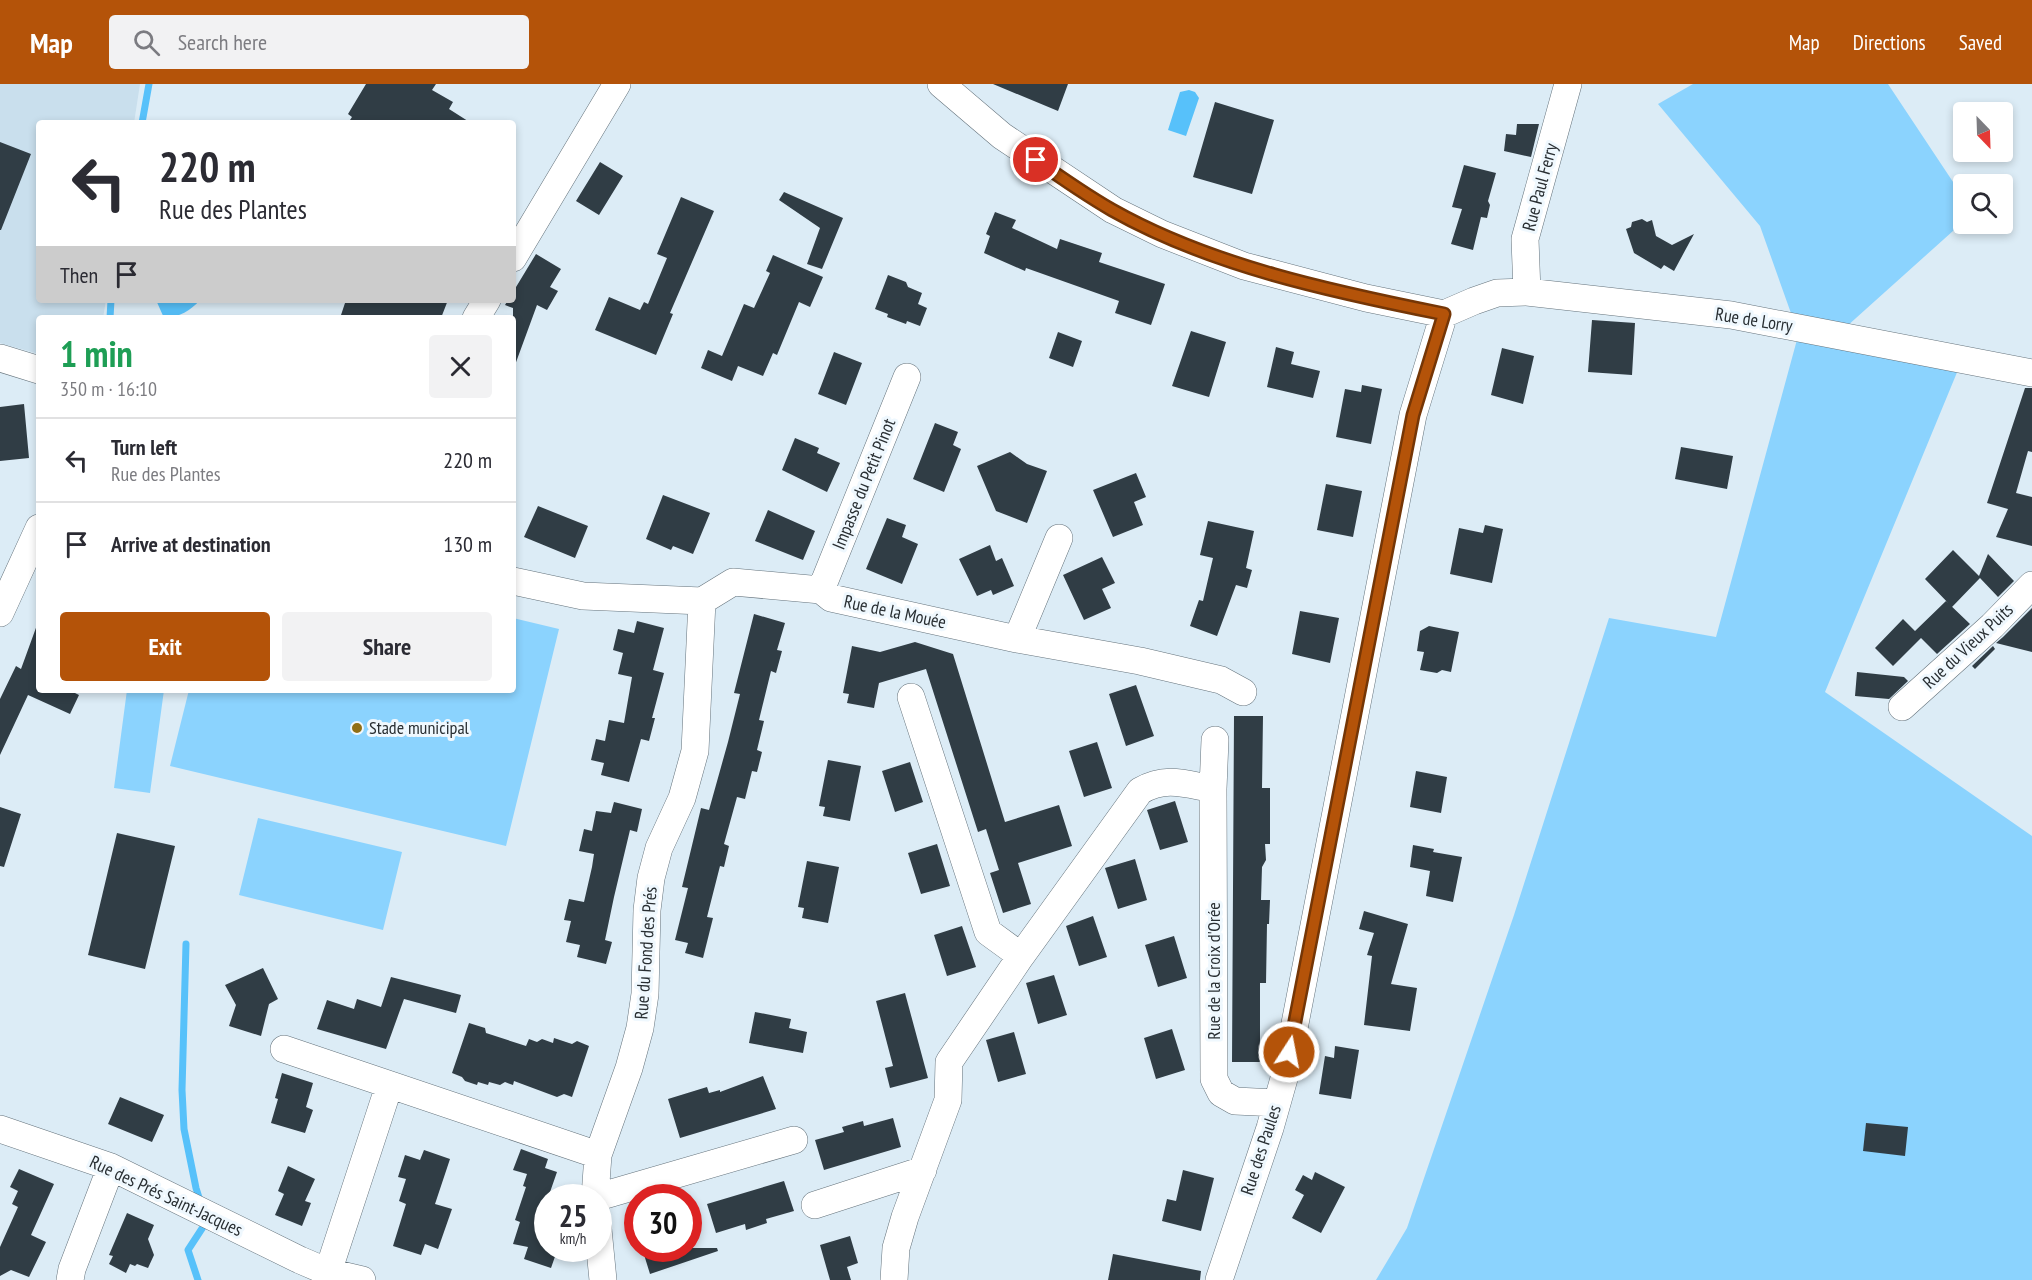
<!DOCTYPE html>
<html lang="en">
<head>
<meta charset="utf-8">
<style>
	body { margin:0; font-family:"PT Sans Narrow",sans-serif; background:#f2f2f3; color:#2b2b33; height:100vh; display:flex; flex-direction:column; font-size:22px; white-space:nowrap }
	* { box-sizing:border-box; margin:0 }
	p { font-size:20px; color:#7c7c81 }
	.icon { flex:none; width:33px; height:33px; fill:none; stroke:currentColor; stroke-width:2; stroke-linecap:round; stroke-linejoin:round }
	.map { position:relative; flex:1; overflow:hidden }
	.panel { position:absolute; left:36px; top:231px; width:480px; height:378px; display:flex; flex-direction:column; background:#fff; border-radius:6px; box-shadow:0 3px 9px #0003 }
	.panel>* { flex:none }
	.guide { position:absolute; left:36px; top:36px; width:480px; height:183px; border-radius:6px; box-shadow:0 3px 9px #0003; background:#fff; color:#2b2b33; overflow:hidden }
	.needle { width:39px; rotate:157deg }
	.fabs { position:absolute; left:1953px; top:18px; display:grid; gap:12px }
	.fabs a { display:grid; place-items:center; width:60px; height:60px; border-radius:6px; background:#fff; box-shadow:0 3px 9px #0003; font-size:30px }
	.speed { position:absolute; left:534px; top:1100px; display:flex; gap:12px; font-size:30px; font-weight:700; text-align:center }
	.speed>* { display:grid; place-content:center; width:78px; height:78px; border-radius:50%; background:#fff; box-shadow:0 3px 9px #0003; line-height:1 }
	.speed small { font-size:15px; font-weight:400 }
	.speed .limit { border:9px solid #d22; background:#fff; color:#111 }
	.pin { position:absolute; display:grid; place-items:center; width:51px; height:51px; color:#fff; margin:-26px; border:3px solid #fff; border-radius:50%; box-shadow:0 2px 6px #0007 }
	.me { position:absolute; width:66px; margin:-33px; rotate:11deg; stroke-linejoin:round; filter:drop-shadow(0 0 4px #0008) }
	.turn { display:flex; align-items:center; gap:21px; height:126px; padding:0 24px; font-size:27px }
	.turn .icon { width:78px; height:78px; stroke-width:2.5 }
	.turn b { display:block; font-size:42px; line-height:51px }
	.then { display:flex; align-items:center; height:57px; padding:0 24px; background:#0003; gap:12px; font-size:22px }
	.round { display:grid; place-items:center; flex:none; width:63px; height:63px; border-radius:6px; background:#f2f2f3 }
	.overview { display:flex; align-items:center; justify-content:space-between; height:102px; padding:0 24px }
	h1 { font-size:36px; font-weight:700; line-height:45px; color:#1e9e55 }
	.cta { display:flex; gap:12px; margin-top:auto; padding:12px 24px }
	.cta a { flex:1; height:69px; border-radius:6px; background:#b45309; color:#fff; font-size:24px; font-weight:700; line-height:69px; text-align:center }
	.cta a+a { background:#f2f2f3; color:#2b2b33 }
	ul { padding:0; list-style:none }
	li { display:flex; align-items:center; gap:18px; height:84px; padding:0 24px; border-top:2px solid #e1e1e2 }
	li div { flex:1 }
	li b { display:block; font-size:22px }
	li em { font-style:normal }
	header { display:flex; align-items:center; gap:36px; box-sizing:border-box; height:84px; padding:0 30px; background:#b45309; color:#fff }
	header strong { font-size:28px }
	nav { display:flex; gap:33px; margin-inline-start:auto; font-size:21px }
	.search { width:420px; height:54px; background:#f2f2f3; display:flex; align-items:center; gap:15px; box-sizing:border-box; padding:0 21px; border-radius:6px; color:#7c7c81; font-size:22px }
	.map>svg:first-child { display:block }
	.built { fill:#c9dfed }
	.green { fill:#8bd3fe }
	.water { fill:#57c1fa }
	.lines { fill:none; stroke-linecap:round; stroke-linejoin:round }
	.stream { stroke:#57c1fa; stroke-width:7 }
	.building { fill:#303d45 }
	.minor-casing { stroke:#65737c; stroke-width:28 }
	.minor { stroke:#fff; stroke-width:27 }
	.route-casing { stroke:#753606; stroke-width:15 }
	.route { stroke:#b45309; stroke-width:10 }
	.poi-dot { fill:#916f15; stroke:#eff8fe; stroke-width:2 }
	.labels { text-anchor:middle; stroke-width:6; stroke-linejoin:round; paint-order:stroke }
	.street-label { font-size:18px; fill:#282e32; stroke:#eff8fe }
	.poi-label { font-size:18px; fill:#282e32; stroke:#eff8fe; text-anchor:start }
</style>
</head>
<body>
<header>
<strong>Map</strong>
<div class="search"><svg class="icon" aria-label="search" viewBox="0 0 24 24"><circle cx="10" cy="10" r="6"/><path d="M15 15l6 6"/></svg>Search here</div>
<nav><a>Map</a><a>Directions</a><a>Saved</a></nav>
</header>
<div class="map">
<svg width="2032" height="1196" viewBox="0 0 2032 1196">
	<rect width="100%" height="100%" fill="#dcecf6"/>
	<!-- built -->
	<path class="built" d="M0,0H140L134,39H39V216H106L103,234H39V270L0,259Z"/>
	<!-- green -->
	<path class="green" d="M1693,0H1888L1963,113V138L1846,243L1792,232L1760,142L1658,20Z
		M1798,252L1958,286L1825,608L2032,752V1196H1376L1407,1144L1514,831L1609,534L1716,553Z
		M513,534L559,545L506,762L170,682L189,606H513Z
		M127,606H164L150,709L114,704Z
		M258,734L402,768L383,846L239,811Z"/>
	<!-- water -->
	<path class="water" d="M1189,6L1195,8L1199,14L1186,52L1168,46L1180,8Z
		M156,216H200C190,227 180,233 164,234Z"/>
	<g class="lines">
		<!-- stream -->
		<path class="stream" d="M142,39L149,0
			M110,234L111,216
			M186,860L182,1006L184,1045L196,1104L201,1120
			M198,1196L188,1166L203,1143"/>
	</g>
	<!-- building -->
	<path class="building" d="M366,0H436L432,6L453,18L449,25L471,39H348L352,33L348,30Z
		M993,0H1068L1058,27Z
		M1215,18L1274,36L1252,110L1193,93Z
		M1517,40H1539L1531,73L1504,67L1506,50L1516,51Z
		M0,58L31,70L1,146H0Z
		M600,78L623,92L599,131L576,117Z
		M1464,81L1496,89L1488,117L1490,121L1487,134L1481,133L1473,166L1451,160L1462,125L1452,123Z
		M784,108L843,134L822,185L807,180L820,144L779,116Z
		M681,113L714,127L670,229L673,230L656,271L595,246L609,213L640,226L644,218L648,220L667,174L657,170Z
		M995,128L1016,136L1012,144L1057,165L1060,155L1102,169L1099,178L1165,200L1151,241L1115,229L1119,217L1026,184L1025,187L984,169L990,152L986,150Z
		M1642,135L1647,138L1652,136L1656,152L1672,161L1694,150L1674,187L1664,181L1661,185L1634,169L1626,145L1631,143L1632,138Z
		M536,170L561,185L550,203L558,207L547,226L537,221L515,281H513V224L505,221L508,216H513V208Z
		M773,171L823,193L810,223L799,218L777,271L773,269L763,292L738,282L732,297L701,284L708,266L722,272L744,220L754,224L770,189L766,187Z
		M888,191L906,198L908,203L922,209L918,220L927,224L920,242L907,237L906,240L887,233L888,230L875,225Z
		M346,216H448L441,234H340Z
		M1592,236L1635,239L1632,291L1588,288Z
		M1191,247L1226,258L1209,313L1172,302Z
		M1058,248L1082,257L1073,283L1049,274Z
		M1276,263L1294,268L1291,280L1320,287L1313,314L1267,303Z
		M1502,264L1534,272L1523,320L1491,311Z
		M834,268L862,279L846,321L818,310Z
		M1362,301L1382,305L1371,360L1336,353L1345,305L1361,308Z
		M2025,304H2032V368L2028,367L2016,409L2032,413V462L1996,453L2008,425L1987,419Z
		M24,320L29,374L0,377V323Z
		M935,339L958,348L953,361L961,365L944,408L913,395Z
		M795,354L819,364L817,369L840,379L827,408L782,386Z
		M1681,363L1733,372L1727,405L1675,395Z
		M1010,368L1027,380L1047,387L1027,439L996,427L977,382Z
		M1136,389L1146,413L1134,418L1143,441L1113,453L1093,406Z
		M1326,400L1362,407L1353,453L1317,446Z
		M663,411L710,429L693,470L673,462L671,466L646,455Z
		M538,422L588,442L575,474L524,453Z
		M768,426L815,447L803,476L755,457Z
		M887,434L906,441L902,453L918,460L902,500L866,485Z
		M1208,437L1254,447L1246,484L1252,486L1247,504L1236,501L1217,552L1190,542L1199,516L1203,517L1213,474L1200,471Z
		M1485,441L1503,445L1492,499L1450,490L1459,444L1483,449Z
		M990,461L996,477L1002,474L1014,502L993,511L991,506L977,512L959,475Z
		M1953,466L1979,492L1988,470L2014,497L1998,513L1980,494L1952,523L1925,495Z
		M1102,473L1115,499L1102,505L1111,524L1084,536L1063,491Z
		M1946,517L1970,540L1937,570L1921,554L1893,582L1875,564L1903,535L1915,547Z
		M2032,524V568L1996,559L2003,553Z
		M1300,527L1339,534L1330,579L1292,570Z
		M754,530L785,539L777,566L782,567L776,589L771,587L759,636L764,637L757,666L762,668L757,688L752,687L745,715L737,713L724,760L729,762L724,783L720,782L707,833L713,834L703,874L685,869L688,859L675,856L688,804L682,803L701,724L709,726L728,658L740,610L734,609Z
		M637,537L664,544L653,586L664,589L652,634H655L649,657L641,655L629,698L601,691L604,679L591,676L596,655L605,657L609,636L624,639L632,593L618,590L623,569L613,566L618,545L634,549Z
		M37,541L39,542V606H69L79,611L70,630L28,611L0,671V615L16,582L21,585Z
		M1429,542L1459,548L1451,588L1442,586L1437,589L1420,586L1424,568L1417,567L1420,547Z
		M915,558L953,570L1005,738L1059,721L1072,762L1018,779L1031,820L1003,829L990,789L999,786L986,745L978,748L926,585L879,599L874,624L847,619L849,610L843,609L852,562L880,568Z
		M1993,562L1995,565L1975,585L1972,582Z
		M1857,588L1904,593L1908,597L1889,615L1855,612Z
		M1136,601L1154,652L1126,662L1109,610Z
		M1234,632H1263L1262,704H1270V760H1265L1266,776L1262,783L1261,816H1270L1269,840H1267L1266,899H1260V978H1232Z
		M1097,658L1112,704L1084,713L1069,667Z
		M828,676L861,682L850,737L823,732L825,723L819,722Z
		M910,678L923,718L895,728L882,687Z
		M1416,687L1447,693L1441,729L1410,723Z
		M1175,717L1188,758L1160,766L1147,726Z
		M614,718L642,725L637,748L630,746L614,813L605,856L612,858L606,880L577,873L580,861L566,858L571,837L564,836L569,815L584,818L592,783L594,770L579,767L584,745L592,747L596,727L611,729Z
		M0,723L21,730L4,783L0,782Z
		M117,749L175,762L145,885L88,871Z
		M937,760L950,802L921,810L908,769Z
		M1413,761L1434,765L1433,768L1462,773L1453,818L1426,812L1430,787L1410,783Z
		M1135,775L1147,816L1118,825L1105,784Z
		M807,777L839,783L828,839L802,834L804,824L798,823Z
		M1364,827L1408,840L1391,900L1417,904L1410,947L1364,941L1372,872L1367,871L1374,849L1359,845Z
		M1093,832L1107,873L1079,882L1066,842Z
		M962,842L976,883L947,892L934,851Z
		M1174,852L1187,894L1158,903L1145,861Z
		M263,884L278,915L269,920L261,952L229,942L236,921L225,901Z
		M1054,891L1067,931L1038,940L1026,899Z
		M391,893L461,911L456,929L404,915L386,965L317,945L327,916L354,925L357,915L381,923Z
		M905,909L928,994L890,1004L885,984L893,982L876,917Z
		M755,928L791,935L789,944L807,948L803,969L749,959Z
		M469,939L485,944L486,949L526,962L529,955L537,958L542,955L553,959L554,954L572,960L577,957L589,962L572,1013L564,1010L557,1013L514,997L513,1001L505,998L500,1001L489,998L488,1001L478,998L477,1001L465,997L462,993L452,989Z
		M1172,945L1185,986L1156,995L1144,954Z
		M1014,948L1026,990L998,998L986,956Z
		M1335,962L1359,966L1351,1015L1319,1010L1325,972L1334,974Z
		M282,989L313,999L306,1023L313,1026L305,1049L271,1039L278,1015L275,1014Z
		M763,992L776,1025L680,1054L668,1015L707,1003L709,1009L720,1006V1008Z
		M120,1013L164,1031L152,1058L108,1040Z
		M893,1034L901,1063L824,1086L815,1056L844,1048L842,1043L863,1037L864,1042Z
		M1866,1039L1908,1043L1905,1072L1863,1067Z
		M521,1065L548,1075L545,1084L557,1088L549,1111L553,1113H548V1164H558L551,1184L524,1175L528,1163L513,1160L520,1138L515,1136L526,1103L523,1102L527,1090L513,1086Z
		M424,1066L450,1075L435,1120L452,1125L438,1165L425,1160L421,1171L393,1162L406,1120L399,1117L406,1095L398,1093L405,1071L420,1076Z
		M288,1082L315,1095L305,1117L311,1119L302,1142L275,1131L284,1110L278,1107Z
		M19,1085L54,1100L31,1151L46,1158L29,1193L11,1186L0,1192V1163L18,1123L12,1120L18,1107L10,1103Z
		M1183,1086L1214,1094L1201,1147L1162,1137L1167,1115L1176,1117Z
		M1315,1088L1345,1103L1321,1149L1292,1134L1304,1111L1295,1106L1303,1091L1312,1096Z
		M784,1097L794,1127L766,1135L767,1139L746,1146L745,1140L716,1149L707,1120Z
		M127,1129L154,1141L148,1155L154,1171L148,1184L137,1180L135,1182L130,1180L126,1189L109,1180L113,1172L109,1171Z
		M850,1152L858,1179L847,1183L851,1196H830L820,1161Z
		M642,1164H717L718,1167L650,1190Z
		M1113,1170L1201,1187L1200,1196H1108Z"/>
	<g class="lines">
		<!-- minor casing -->
		<g class="minor-casing">
			<path id="minor" d="M941,0L1002,52L1113,126L1162,150L1244,182L1366,214L1444,230L1474,217L1497,209L1527,208L1731,231L2032,289
				M513,174L617,0
				M1527,208L1525,155L1568,0
				M476,234L487,216
				M0,274L39,286
				M513,497L583,512L702,517L733,498L821,506L831,514L1017,555L1140,577L1221,596L1243,608
				M821,506L907,293
				M0,529L39,444
				M1017,555L1059,454
				M911,613L988,848L1021,872
				M1902,623L1992,542L2032,501
				M1215,656L1213,705L1214,995L1221,1009L1235,1017L1277,1019
				M284,965L598,1071
				M0,1045L111,1083L300,1176L328,1188L362,1196
				M595,1113L598,1071L629,984L640,944L645,910L647,826L651,794L659,764L682,714L695,667L702,517
				M598,1113L794,1056
				M815,1121L923,1086
				M598,1145L603,1196
				M328,1188L389,1002
				M70,1196L72,1185L111,1083
				M894,1196L896,1164L905,1133L948,1016L949,978L1021,872L1140,707C1166,692 1185,700 1213,705
				M1219,1196L1270,1044L1285,991L1413,331L1444,230"/>
		</g>
		<!-- minor -->
		<use href="#minor" class="minor"/>
	</g>
	<g class="lines">
		<!-- route casing -->
		<g class="route-casing">
			<path id="route" d="M1036,76C1060,93 1086,111 1112,126C1211,182 1334,208 1444,230L1413,331L1289,968"/>
		</g>
		<!-- route -->
		<use href="#route" class="route"/>
	</g>
	<!-- markers -->
	<circle class="poi-dot" cx="357" cy="644" r="6"/>
	<g class="labels">
		<!-- street labels -->
		<g class="street-label">
			<text transform="translate(1540 103) rotate(-75)" y="6">Rue Paul Ferry</text>
			<text transform="translate(1754 236) rotate(9)" y="6">Rue de Lorry</text>
			<text transform="translate(864 400) rotate(-68)" y="6">Impasse du Petit Pinot</text>
			<text transform="translate(895 528) rotate(12)" y="6">Rue de la Mouée</text>
			<text transform="translate(1968 562) rotate(-43)" y="6">Rue du Vieux Puits</text>
			<text transform="translate(646 869) rotate(-86)" y="6">Rue du Fond des Prés</text>
			<text transform="translate(1214 887) rotate(-90)" y="6">Rue de la Croix d'Orée</text>
			<text transform="translate(1261 1066) rotate(-72)" y="6">Rue des Paules</text>
			<text transform="translate(166 1112) rotate(25)" y="6">Rue des Prés Saint-Jacques</text>
		</g>
		<!-- poi labels -->
		<g class="poi-label">
			<text x="369" y="650">Stade municipal</text>
		</g>
	</g>
</svg>
<div class="fabs">
<a><svg class="needle" viewBox="-14 -14 28 28"><path d="M0-13l5 13h-10z" fill="#e53935"/><path d="M0 13l5-13h-10z" fill="#7c7c81"/></svg></a>
<a><svg class="icon" aria-label="search" viewBox="0 0 24 24"><circle cx="10" cy="10" r="6"/><path d="M15 15l6 6"/></svg></a>
</div>
<div class="speed"><div>25<small>km/h</small></div><div class="limit">30</div></div>
<div class="pin" style="left:1036px;top:76px;background:#d93025"><svg class="icon" aria-label="arrive" viewBox="0 0 24 24"><path d="M6 21V4h12l-3 4 3 4H6"/></svg></div>
<svg class="me" style="left:1289px;top:968px" viewBox="-20 -20 40 40"><circle r="17" fill="#b45309" stroke="#fff" stroke-width="3"/><path d="M0-11L8 9 0 5-8 9z" fill="#fff"/></svg>
<div class="guide">
<div class="turn"><svg class="icon" aria-label="left" viewBox="0 0 24 24"><path d="M17 20v-9H6M10 6l-5 5 5 5"/></svg><div><b>220 m</b>Rue des Plantes</div></div>
<div class="then">Then<svg class="icon" aria-label="arrive" viewBox="0 0 24 24"><path d="M6 21V4h12l-3 4 3 4H6"/></svg></div>
</div>
<section class="panel">
<div class="overview"><div><h1>1 min</h1><p>350 m · 16:10</p></div><a class="round"><svg class="icon" aria-label="close" viewBox="0 0 24 24"><path d="M6 6l12 12M18 6L6 18"/></svg></a></div>
<ul>
<li><svg class="icon" aria-label="left" viewBox="0 0 24 24"><path d="M17 20v-9H6M10 6l-5 5 5 5"/></svg><div><b>Turn left</b><p>Rue des Plantes</p></div><em>220 m</em></li>
<li><svg class="icon" aria-label="arrive" viewBox="0 0 24 24"><path d="M6 21V4h12l-3 4 3 4H6"/></svg><div><b>Arrive at destination</b></div><em>130 m</em></li>
</ul>
<div class="cta"><a>Exit</a><a>Share</a></div>
</section>
</div>
</body>
</html>
